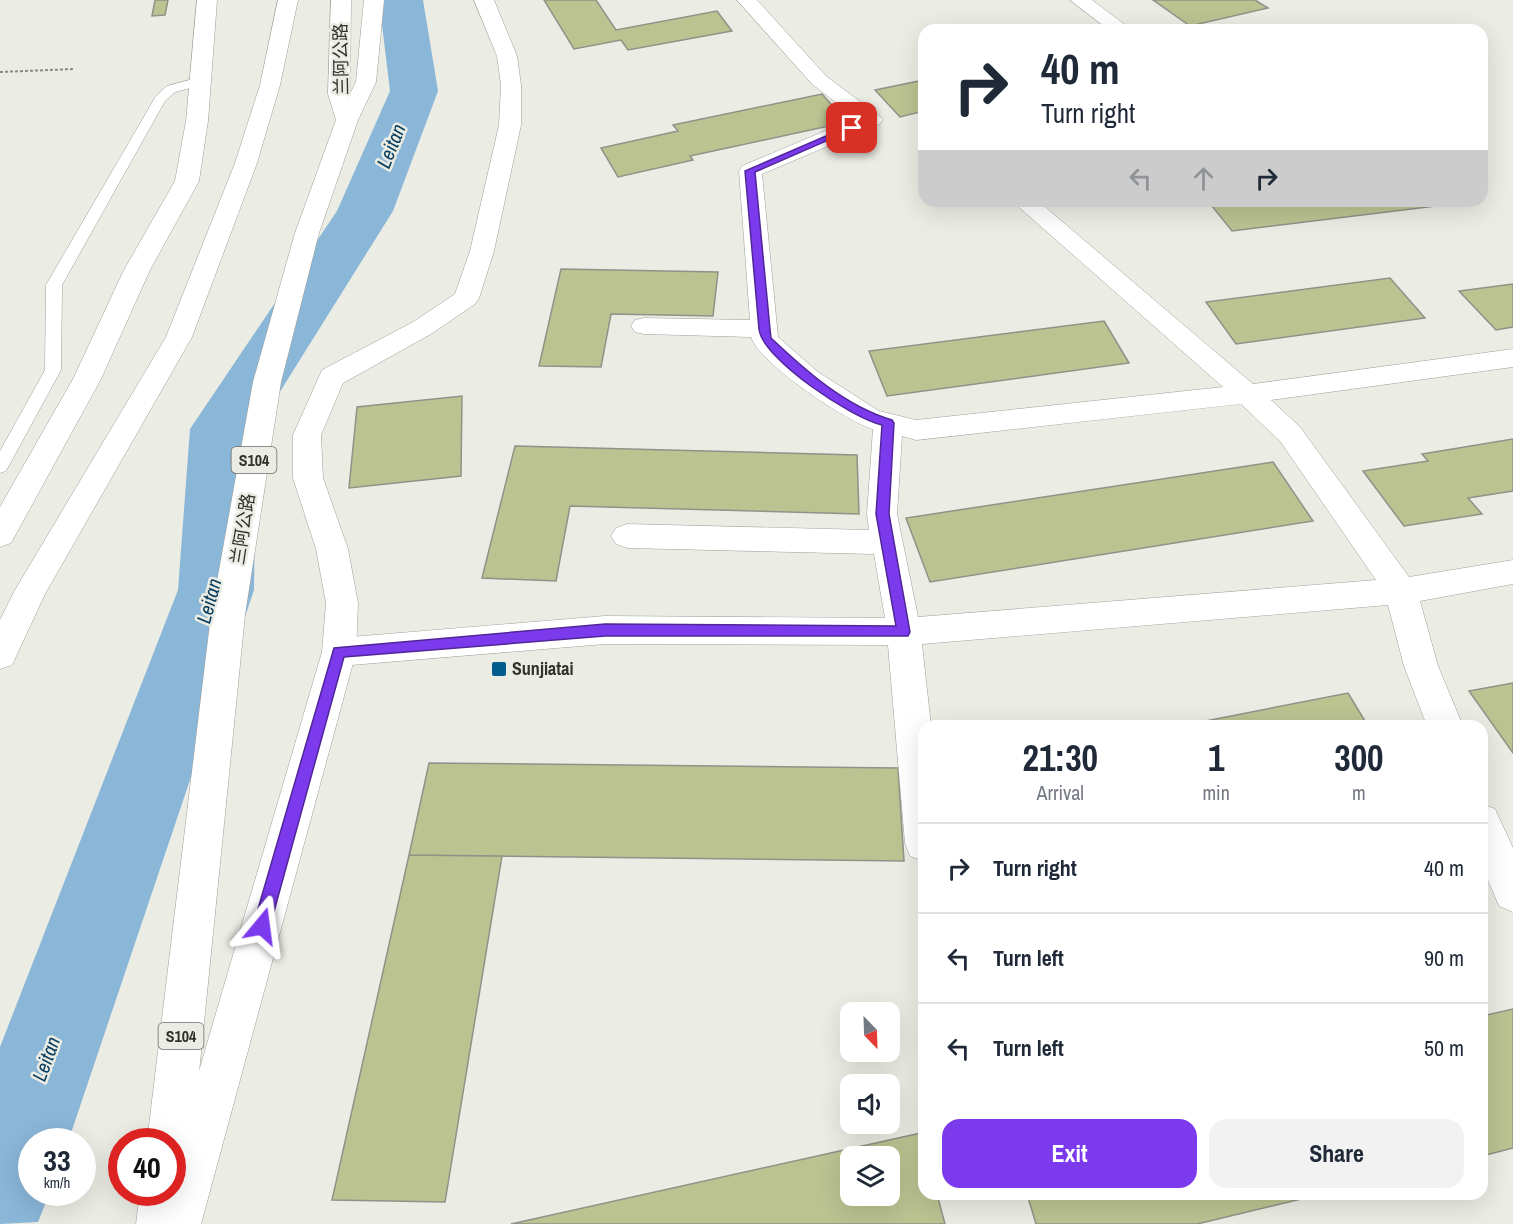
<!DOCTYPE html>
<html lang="en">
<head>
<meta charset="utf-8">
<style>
	body { margin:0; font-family:"Archivo Narrow","Noto Sans SC",sans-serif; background:#f2f2f3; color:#1f2937; height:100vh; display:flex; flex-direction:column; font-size:22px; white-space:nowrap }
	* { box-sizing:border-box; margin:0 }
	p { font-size:20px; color:#747a83 }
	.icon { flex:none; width:33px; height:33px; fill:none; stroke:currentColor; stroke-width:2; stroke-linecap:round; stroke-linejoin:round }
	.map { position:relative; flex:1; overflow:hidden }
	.panel { position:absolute; left:918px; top:720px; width:570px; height:480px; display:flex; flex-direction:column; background:#fff; border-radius:18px; box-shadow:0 6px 24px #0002 }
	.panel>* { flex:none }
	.hud { position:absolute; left:918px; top:24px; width:570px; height:183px; border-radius:18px; box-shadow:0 6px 24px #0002; background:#fff; color:#1f2937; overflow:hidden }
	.needle { width:39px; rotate:157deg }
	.buttons { position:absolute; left:840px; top:1002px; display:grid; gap:12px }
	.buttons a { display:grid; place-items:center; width:60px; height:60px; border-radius:12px; background:#fff; box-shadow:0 6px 24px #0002; font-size:30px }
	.speed { position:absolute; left:18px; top:1128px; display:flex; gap:12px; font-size:30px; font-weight:700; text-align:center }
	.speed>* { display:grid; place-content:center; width:78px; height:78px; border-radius:50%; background:#fff; box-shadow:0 6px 24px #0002; line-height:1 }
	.speed small { font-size:15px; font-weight:400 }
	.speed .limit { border:9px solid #d22; background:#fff; color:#111 }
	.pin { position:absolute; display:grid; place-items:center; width:51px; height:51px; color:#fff; margin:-26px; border-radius:12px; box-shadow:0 3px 9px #0006 }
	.me { position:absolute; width:66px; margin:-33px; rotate:16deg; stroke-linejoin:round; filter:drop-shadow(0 0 4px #0008) }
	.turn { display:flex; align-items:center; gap:21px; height:126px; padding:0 24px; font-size:27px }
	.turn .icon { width:78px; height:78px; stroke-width:2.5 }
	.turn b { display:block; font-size:42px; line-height:51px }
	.lanes { display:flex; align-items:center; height:57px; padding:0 24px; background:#0003; justify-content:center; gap:30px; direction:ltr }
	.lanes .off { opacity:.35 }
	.eta { display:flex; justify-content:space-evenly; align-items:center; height:102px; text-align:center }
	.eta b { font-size:36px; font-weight:800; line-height:42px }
	.primary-button { display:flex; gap:12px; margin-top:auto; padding:12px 24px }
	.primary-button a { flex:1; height:69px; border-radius:18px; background:#7c3aed; color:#fff; font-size:24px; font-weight:800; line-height:69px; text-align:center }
	.primary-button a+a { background:#f2f2f3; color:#1f2937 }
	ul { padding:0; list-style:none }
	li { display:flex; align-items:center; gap:18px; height:90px; padding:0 24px; border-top:2px solid #e0e1e3 }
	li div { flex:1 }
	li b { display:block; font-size:22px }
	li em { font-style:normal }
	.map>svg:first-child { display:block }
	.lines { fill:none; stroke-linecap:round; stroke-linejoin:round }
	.river { fill:#8ab6d8; fill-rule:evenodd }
	.building { fill:#bbc391; stroke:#909289; stroke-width:1.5; fill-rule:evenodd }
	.service-casing { stroke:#9ea098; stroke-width:1 }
	.minor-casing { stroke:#9ea098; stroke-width:1 }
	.tertiary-casing { stroke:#9ea098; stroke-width:1 }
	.trunk-casing { stroke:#9ea098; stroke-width:1 }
	.path { stroke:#898a84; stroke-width:2; stroke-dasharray:3 2; stroke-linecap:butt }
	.service { fill:#fff; fill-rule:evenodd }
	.minor { fill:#fff; fill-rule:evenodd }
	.tertiary { fill:#fff; fill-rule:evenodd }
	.trunk { fill:#fff; fill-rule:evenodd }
	.route { fill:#7c3aed; stroke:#51269a; stroke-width:1.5 }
	.poi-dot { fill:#025d8e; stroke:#ebece3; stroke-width:2 }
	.labels { text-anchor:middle; stroke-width:5; stroke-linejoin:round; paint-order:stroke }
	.shield { fill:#ebece3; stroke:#696964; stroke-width:1.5 }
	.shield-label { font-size:16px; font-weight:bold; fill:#31312e }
	.street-label { font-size:18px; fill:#31312e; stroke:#ebece3 }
	.poi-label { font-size:18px; font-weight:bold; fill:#31312e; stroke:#ebece3; text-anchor:start }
	.water-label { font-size:20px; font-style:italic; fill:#083f60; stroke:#ebece3 }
</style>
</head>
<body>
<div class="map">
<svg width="1513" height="1224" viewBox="0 0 1513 1224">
	<rect width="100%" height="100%" fill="#ebece3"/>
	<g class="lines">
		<!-- river -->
		<path class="river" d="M379,0H423L438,91L393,211L256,430L254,590L68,1142H32V1192H50L38,1222L0,1224V1047L178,590L190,429L337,211L390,91Z"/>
	</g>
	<!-- building -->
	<path class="building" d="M155,0H168L165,15L152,16Z
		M544,0H596L616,30L717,11L732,31L628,50L621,40L574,49Z
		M1153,0H1255L1268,8L1190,26Z
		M924,80V111L900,117L875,90Z
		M822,94L847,122L690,156L693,160L618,177L601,148L678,131L673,125Z
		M1208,201H1459L1461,203L1232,231Z
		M561,269L718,272L713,316L611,314L601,367L539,366Z
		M1390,278L1425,318L1236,344L1206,302Z
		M1513,284V327L1496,330L1459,291Z
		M1104,321L1129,363L887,396L869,351Z
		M462,396L461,476L349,488L357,407Z
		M1513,439V491L1468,498L1482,514L1404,526L1363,471L1428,461L1422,454Z
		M515,446L857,455L859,514L570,506L556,581L482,578Z
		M1273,462L1313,521L930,582L906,518Z
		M1513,683V753L1469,691Z
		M1348,693L1368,726H1180Z
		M429,763L898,768L904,861L409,855Z
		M409,855L502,856L445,1202L332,1200Z
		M1513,1009V1148L1482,1156V1016Z
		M921,1133L924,1146V1194H937L945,1224H511ZM850,1156H890V1196H850Z
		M1027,1194H1322L1197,1224H1036Z"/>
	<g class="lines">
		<!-- service casing -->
		<g class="service-casing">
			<path id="service" d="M201,77L205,78V84L175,92L165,101L62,285L61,370L6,471L0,473V451L45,370L46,285L156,96L167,86Z"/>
		</g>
		<!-- minor casing -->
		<g class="minor-casing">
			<path id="minor" d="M737,0H757L826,76L883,119L880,124L762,174L778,337L818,372L879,411L916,420L1223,387L1012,201H1038L1253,384L1513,349V367L1271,400L1300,427L1409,577L1513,560V584L1420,601L1438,666L1463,726H1427L1404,666L1388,605L922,644L931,726H924V861L910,856L905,843L888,645L605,644L339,666L327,662L322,652L327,642L339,638L605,616L885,618L874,554L627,548L616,544L611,536L616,528L627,524L869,530L867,514L873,429C847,422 759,363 751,337L644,334L635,332L631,326L635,320L644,318L750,320L739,171L742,166L856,118L812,84ZM1241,404L1280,441L1376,580L918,617L897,514L902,436L916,440Z
				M1070,0H1092L1132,30H1109Z
				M1482,804L1495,809L1513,848V912L1499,906L1482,866Z"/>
		</g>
		<!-- tertiary casing -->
		<g class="tertiary-casing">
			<path id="tertiary" d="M197,0H217L208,121L199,181L150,270L101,379L11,543L0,547V507L73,379L124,270L175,181L186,121Z
				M474,0H494L517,56L521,85V125L494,251L479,298L475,304L431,334L343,383L321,435L323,478L348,549L358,603L356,652L201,1224H155L164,1192H172V1163L322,652L326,603L316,549L293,478V435L322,370L413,322L455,294L470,251L499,125L501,85L497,56Z"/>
		</g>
		<!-- trunk casing -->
		<g class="trunk-casing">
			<path id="trunk" d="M278,0H298L280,85L257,163L192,337L45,594L12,665L0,669V620L15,590L166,337L235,163L260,85Z
				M331,0H351L350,94L356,82L364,0H384L376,82L358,120L319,233L281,382L245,615L192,1142L185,1158L172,1163V1142H147L211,615L253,382L295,233L336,120L328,94Z
				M172,1173L179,1176L186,1192L182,1224H136L140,1192H172Z"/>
		</g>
		<!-- path -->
		<path class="path" d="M0,72L74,69"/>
		<!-- service -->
		<use href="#service" class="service"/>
		<!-- minor -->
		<use href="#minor" class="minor"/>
		<!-- tertiary -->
		<use href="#tertiary" class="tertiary"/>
		<!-- trunk -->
		<use href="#trunk" class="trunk"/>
	</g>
	<!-- route -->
	<path class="route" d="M849,126L856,128L755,172L770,329L771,338C806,371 845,406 892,420L894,423L889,514L910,632L908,636H605L344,657L270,926L268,932L262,934L256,932L253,926L334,648L605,624L896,626L876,514L882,425C853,419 762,359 759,329L745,171Z"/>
	<!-- markers -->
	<rect class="poi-dot" x="491" y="661" width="16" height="16" rx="3"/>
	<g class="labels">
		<!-- shield labels -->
		<g class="shield">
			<rect x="231.5" y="447" width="45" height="26" rx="4.5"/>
			<rect x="158.5" y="1023" width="45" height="26" rx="4.5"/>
		</g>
		<g class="shield-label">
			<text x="254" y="466">S104</text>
			<text x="181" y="1042">S104</text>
		</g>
		<!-- street labels -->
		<g class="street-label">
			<text transform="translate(341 59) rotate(-91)" y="6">兰阿公路</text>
			<text transform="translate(243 529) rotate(-81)" y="6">兰阿公路</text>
		</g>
		<!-- poi labels -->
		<g class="poi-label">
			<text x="512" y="675">Sunjiatai</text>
		</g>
		<!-- water labels -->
		<g class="water-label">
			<text transform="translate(391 146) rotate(-68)" y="7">Leitan</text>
			<text transform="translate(209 601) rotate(-75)" y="7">Leitan</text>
			<text transform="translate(46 1059) rotate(-70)" y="7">Leitan</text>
		</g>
	</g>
</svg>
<div class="buttons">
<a><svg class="needle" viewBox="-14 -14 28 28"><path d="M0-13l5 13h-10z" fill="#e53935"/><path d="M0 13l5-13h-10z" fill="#747a83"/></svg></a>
<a><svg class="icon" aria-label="sound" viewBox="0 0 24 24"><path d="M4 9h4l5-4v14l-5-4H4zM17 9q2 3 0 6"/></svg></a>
<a><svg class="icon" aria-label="layers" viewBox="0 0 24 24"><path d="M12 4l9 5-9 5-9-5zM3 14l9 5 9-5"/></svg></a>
</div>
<div class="speed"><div>33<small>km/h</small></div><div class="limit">40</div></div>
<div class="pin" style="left:852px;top:128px;background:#d93025"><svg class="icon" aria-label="arrive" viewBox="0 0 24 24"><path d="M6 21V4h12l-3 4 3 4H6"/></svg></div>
<svg class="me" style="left:262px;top:926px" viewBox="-20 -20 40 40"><path d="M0-17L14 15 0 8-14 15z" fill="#7c3aed" stroke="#fff" stroke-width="4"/></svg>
<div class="hud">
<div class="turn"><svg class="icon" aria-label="right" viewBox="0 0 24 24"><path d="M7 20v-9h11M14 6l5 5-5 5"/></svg><div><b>40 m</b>Turn right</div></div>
<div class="lanes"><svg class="icon off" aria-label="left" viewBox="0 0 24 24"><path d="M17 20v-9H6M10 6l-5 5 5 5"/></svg><svg class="icon off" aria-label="ahead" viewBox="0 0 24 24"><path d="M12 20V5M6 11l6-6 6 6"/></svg><svg class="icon" aria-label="right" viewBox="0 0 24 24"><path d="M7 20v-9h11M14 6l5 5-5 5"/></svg></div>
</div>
<section class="panel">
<div class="eta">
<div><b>21:30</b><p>Arrival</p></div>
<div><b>1</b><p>min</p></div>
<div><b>300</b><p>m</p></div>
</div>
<ul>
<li><svg class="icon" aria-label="right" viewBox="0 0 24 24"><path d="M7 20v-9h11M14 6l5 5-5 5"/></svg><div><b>Turn right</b></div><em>40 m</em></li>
<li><svg class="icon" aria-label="left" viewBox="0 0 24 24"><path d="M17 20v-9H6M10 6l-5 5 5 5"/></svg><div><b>Turn left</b></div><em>90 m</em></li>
<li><svg class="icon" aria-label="left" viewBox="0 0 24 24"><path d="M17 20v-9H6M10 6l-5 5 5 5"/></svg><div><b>Turn left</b></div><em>50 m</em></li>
</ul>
<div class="primary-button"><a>Exit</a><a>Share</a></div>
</section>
</div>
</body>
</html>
